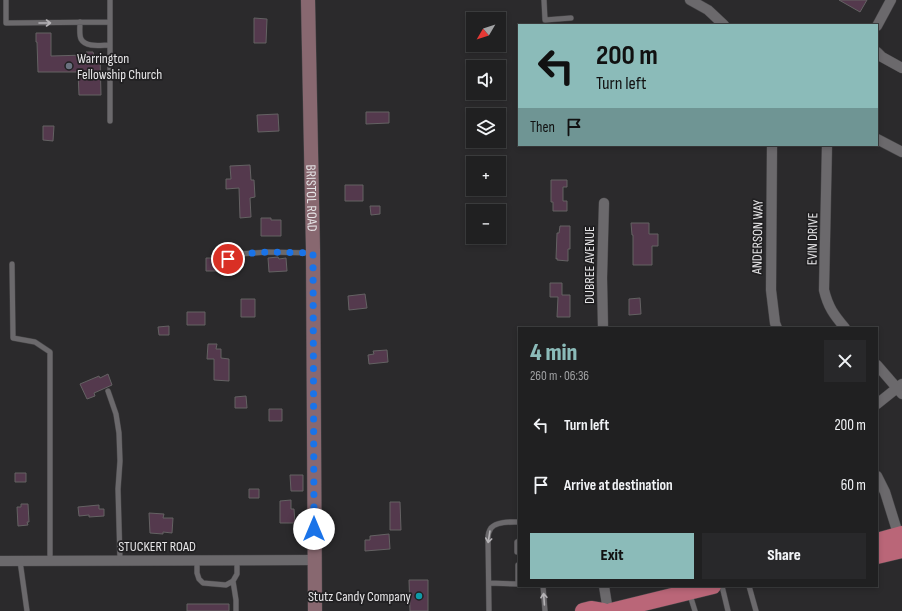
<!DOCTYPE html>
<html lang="en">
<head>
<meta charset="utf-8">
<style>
	body { margin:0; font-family:"Sofia Sans Condensed",sans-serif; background:#28282a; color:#f1f3f6; height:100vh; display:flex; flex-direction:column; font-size:15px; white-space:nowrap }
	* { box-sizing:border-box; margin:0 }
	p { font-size:13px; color:#a2a3a5 }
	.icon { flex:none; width:22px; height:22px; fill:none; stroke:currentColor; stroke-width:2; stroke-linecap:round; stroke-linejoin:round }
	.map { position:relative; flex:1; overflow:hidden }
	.side { position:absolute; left:518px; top:327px; width:360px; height:260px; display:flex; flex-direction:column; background:#202021; border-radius:0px; box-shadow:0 2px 6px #0003,0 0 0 1px #3d3e3f }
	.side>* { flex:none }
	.top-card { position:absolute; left:518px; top:24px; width:360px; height:122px; border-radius:0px; box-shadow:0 2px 6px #0003,0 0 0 1px #3d3e3f; background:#8bbbb9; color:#111; overflow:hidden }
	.needle { width:26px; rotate:231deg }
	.tools { position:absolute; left:466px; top:12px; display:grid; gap:8px }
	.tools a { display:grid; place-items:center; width:40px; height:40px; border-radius:0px; background:#202021; box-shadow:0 2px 6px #0003,0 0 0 1px #3d3e3f; font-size:20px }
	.pin { position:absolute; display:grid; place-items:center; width:34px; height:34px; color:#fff; margin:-17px; border:2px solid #fff; border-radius:50%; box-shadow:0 1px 4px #0007 }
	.me { position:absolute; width:44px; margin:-22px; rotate:0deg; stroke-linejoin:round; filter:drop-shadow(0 0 3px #0008) }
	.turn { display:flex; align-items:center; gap:14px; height:84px; padding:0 12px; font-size:18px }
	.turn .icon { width:52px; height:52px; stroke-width:2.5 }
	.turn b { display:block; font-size:28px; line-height:34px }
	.then { display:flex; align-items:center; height:38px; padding:0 12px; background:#0003; gap:8px; font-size:15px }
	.round { display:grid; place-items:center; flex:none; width:42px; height:42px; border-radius:0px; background:#28282a }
	.summary { display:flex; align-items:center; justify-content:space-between; height:68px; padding:0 12px }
	h1 { font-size:24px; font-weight:800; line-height:30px; color:#8bbbb9 }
	.cta { display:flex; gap:8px; margin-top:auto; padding:8px 12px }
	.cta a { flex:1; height:46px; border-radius:0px; background:#8bbbb9; color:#111; font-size:16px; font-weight:800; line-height:46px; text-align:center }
	.cta a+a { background:#28282a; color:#f1f3f6 }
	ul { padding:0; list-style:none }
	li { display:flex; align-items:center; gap:12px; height:60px; padding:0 12px }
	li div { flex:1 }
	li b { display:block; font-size:15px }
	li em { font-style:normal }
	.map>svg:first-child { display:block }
	.building { fill:#54394d; stroke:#646263 }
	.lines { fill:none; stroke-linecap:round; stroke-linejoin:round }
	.service-casing { stroke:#464547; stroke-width:6 }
	.minor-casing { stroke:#464547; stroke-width:11 }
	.secondary-casing { stroke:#464547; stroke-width:15 }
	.trunk-casing { stroke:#464547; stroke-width:17 }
	.service { stroke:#6b696c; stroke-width:5 }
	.minor { stroke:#6b696c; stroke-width:10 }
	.secondary { stroke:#886870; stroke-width:14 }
	.trunk { stroke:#ba6678; stroke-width:16 }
	.oneway { stroke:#b5b3b6 }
	.route { stroke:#1a73e8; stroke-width:7; stroke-dasharray:0 12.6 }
	.worship-dot { fill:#6b7280; stroke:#212022; stroke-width:1.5 }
	.culture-dot { fill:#0f9aa8; stroke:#212022; stroke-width:1.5 }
	.labels { text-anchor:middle; stroke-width:3.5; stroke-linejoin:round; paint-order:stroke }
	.poi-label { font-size:14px; fill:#e6e5e7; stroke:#212022; text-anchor:start }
	.street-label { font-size:14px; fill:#e6e5e7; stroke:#212022 }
</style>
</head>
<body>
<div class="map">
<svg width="902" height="611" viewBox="0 0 902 611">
	<rect width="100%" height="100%" fill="#2b2a2c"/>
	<!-- building -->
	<path class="building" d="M839,0H867L860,12Z
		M254,18L267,19L266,43H254Z
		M36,33H51V56L86,55V52H93L94,56H100L101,95H79L78,72H38L37,42H36Z
		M366,112H389V123L366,124Z
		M278,114L279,131L258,132L257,115Z
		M43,126H54L53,141L43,140Z
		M250,165L251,180H254L255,197L250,198L251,217L240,218L239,188L226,189V179H231L230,166Z
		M551,180H567V187H563V201H567V211H553V202H551Z
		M345,185H363V201H345Z
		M370,206H380V214L371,215Z
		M261,218H271V220H281V236H261Z
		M631,223H649V234H658V246H652V265H633V235H632Z
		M560,226H570V249H568V261L557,260V258L556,259L557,233H559Z
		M278,257L279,259L286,258L287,271L269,272L268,258Z
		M206,258H218V271H206Z
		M550,283H562V295H570V317H557L558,297H550Z
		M365,294L367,308L349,310L348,296Z
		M640,298L641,314L629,315V299Z
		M241,299H255V317H241Z
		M187,312H205V325H187Z
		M169,326V335H159L158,327Z
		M208,344H217L216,349H221V358L229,359V381L214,380V359H207Z
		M387,350L388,362L369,364L368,355L374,354L373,351Z
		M108,374L112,385L94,393L95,396L87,399L80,384L99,376L100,378Z
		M246,396L247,408H235V397Z
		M269,409H282V421H269Z
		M15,473H26V482H15Z
		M290,475H303V491H291Z
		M249,489H259V498H249Z
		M291,500V509H294L295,523H280V501Z
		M390,502H400L401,530H390Z
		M21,504H28L29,522H27L28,525L18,526L17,507H21Z
		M99,505V509H104V516L89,517V515L79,516L78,507Z
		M149,513L164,514L163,518H173L172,533L163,532V534L150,533Z
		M389,534L390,549L365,551V540H370V536Z
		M409,580H428V611H410Z
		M187,604H229V611H187Z"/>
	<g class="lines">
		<!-- service casing -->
		<g class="service-casing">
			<path id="service" d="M6,0V23L110,22
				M110,0V121
				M544,0L545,20L571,18
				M80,22C80,27 79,35 81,39C86,48 101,45 110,45
				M228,259L240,254L267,252L312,253
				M12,264L13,338L35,342L50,352V561
				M108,391L116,414L119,433L120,461L118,489L120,560
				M517,552V542L519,541
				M197,560V573L199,579L203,583L226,585L233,581L237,574V560
				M20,561L27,611
				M518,565V584
				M233,581L236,600V611
				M489,583L519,584
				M543,586L545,611
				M722,586L728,611
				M749,586L756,611
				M690,595L695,611
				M489,611L488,538C488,535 489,531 491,528C497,521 511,522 519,522"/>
		</g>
		<!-- minor casing -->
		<g class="minor-casing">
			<path id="minor" d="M690,0L708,10L724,25
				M877,26L891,0
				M877,52L882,57L902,68
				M877,139L902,152
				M772,145L771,290L775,323L777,328
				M827,145L824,290C828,307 834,315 845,328
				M603,328L602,278L604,203
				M877,365L902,394
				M877,404L902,384
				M877,476L885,492L900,540
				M0,561L314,560
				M604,586L608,611"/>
		</g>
		<!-- secondary casing -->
		<g class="secondary-casing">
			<g id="secondary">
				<path id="s1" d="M308,0L313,250L315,611"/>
			</g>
		</g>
		<!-- trunk casing -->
		<g class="trunk-casing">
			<path id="trunk" d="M877,541L902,534
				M877,556L902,550
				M583,611L591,609L603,611
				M611,611L713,586"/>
		</g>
		<!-- service -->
		<use href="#service" class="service"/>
		<!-- minor -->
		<use href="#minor" class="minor"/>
		<!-- secondary -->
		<use href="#secondary" class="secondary"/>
		<!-- trunk -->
		<use href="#trunk" class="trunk"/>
	</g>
	<!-- one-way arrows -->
	<defs><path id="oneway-shaft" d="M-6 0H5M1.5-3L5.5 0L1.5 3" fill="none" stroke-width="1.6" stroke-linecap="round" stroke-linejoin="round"/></defs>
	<g class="oneway">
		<use href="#oneway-shaft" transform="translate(45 23)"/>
		<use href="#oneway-shaft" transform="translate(489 537) rotate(99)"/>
		<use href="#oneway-shaft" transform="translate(544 599) rotate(-94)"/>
	</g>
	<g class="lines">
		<!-- route -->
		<path class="route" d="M228,259L240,254L267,252L313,253L314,529"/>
	</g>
	<!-- markers -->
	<circle class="worship-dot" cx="69" cy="66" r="4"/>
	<circle class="culture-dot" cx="419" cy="596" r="4"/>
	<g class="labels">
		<!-- poi labels -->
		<g class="poi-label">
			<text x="77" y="63">Warrington<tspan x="77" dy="16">Fellowship Church</tspan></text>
			<text x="411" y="601" text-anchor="end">Stutz Candy Company</text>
		</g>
		<!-- street labels -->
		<g class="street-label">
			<text dy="5" stroke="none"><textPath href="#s1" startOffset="198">BRISTOL ROAD</textPath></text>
			<text transform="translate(757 237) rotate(-89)" y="5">ANDERSON WAY</text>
			<text transform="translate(812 239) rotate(-89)" y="5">EVIN DRIVE</text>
			<text transform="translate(589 265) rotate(-90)" y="5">DUBREE AVENUE</text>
			<text x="157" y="551">STUCKERT ROAD</text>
		</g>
	</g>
</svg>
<div class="tools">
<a><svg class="needle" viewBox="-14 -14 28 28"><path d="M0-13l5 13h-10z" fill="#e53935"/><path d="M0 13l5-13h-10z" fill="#a2a3a5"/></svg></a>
<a><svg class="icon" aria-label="sound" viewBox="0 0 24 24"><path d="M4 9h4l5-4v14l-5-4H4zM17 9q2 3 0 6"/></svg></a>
<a><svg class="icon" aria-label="layers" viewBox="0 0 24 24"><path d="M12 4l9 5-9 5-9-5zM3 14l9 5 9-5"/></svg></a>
<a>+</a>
<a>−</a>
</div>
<div class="pin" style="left:228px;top:259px;background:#d93025"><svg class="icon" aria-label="arrive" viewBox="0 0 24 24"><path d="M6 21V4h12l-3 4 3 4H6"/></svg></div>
<svg class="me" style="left:314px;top:529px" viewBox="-20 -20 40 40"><circle r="19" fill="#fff"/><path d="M0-13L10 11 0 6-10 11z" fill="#1a73e8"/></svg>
<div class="top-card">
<div class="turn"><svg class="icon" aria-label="left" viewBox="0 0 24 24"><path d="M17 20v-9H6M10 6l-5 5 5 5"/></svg><div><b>200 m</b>Turn left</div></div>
<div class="then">Then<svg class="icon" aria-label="arrive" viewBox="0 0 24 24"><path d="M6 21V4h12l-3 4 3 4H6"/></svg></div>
</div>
<section class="side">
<div class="summary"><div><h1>4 min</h1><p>260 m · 06:36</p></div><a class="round"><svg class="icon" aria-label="close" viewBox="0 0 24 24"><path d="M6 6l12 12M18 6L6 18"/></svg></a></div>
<ul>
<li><svg class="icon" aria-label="left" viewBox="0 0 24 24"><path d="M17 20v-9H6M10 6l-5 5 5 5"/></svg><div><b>Turn left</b></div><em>200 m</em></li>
<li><svg class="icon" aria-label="arrive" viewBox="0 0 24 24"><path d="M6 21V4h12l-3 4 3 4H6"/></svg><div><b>Arrive at destination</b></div><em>60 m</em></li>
</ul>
<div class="cta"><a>Exit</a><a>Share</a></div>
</section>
</div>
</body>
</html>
